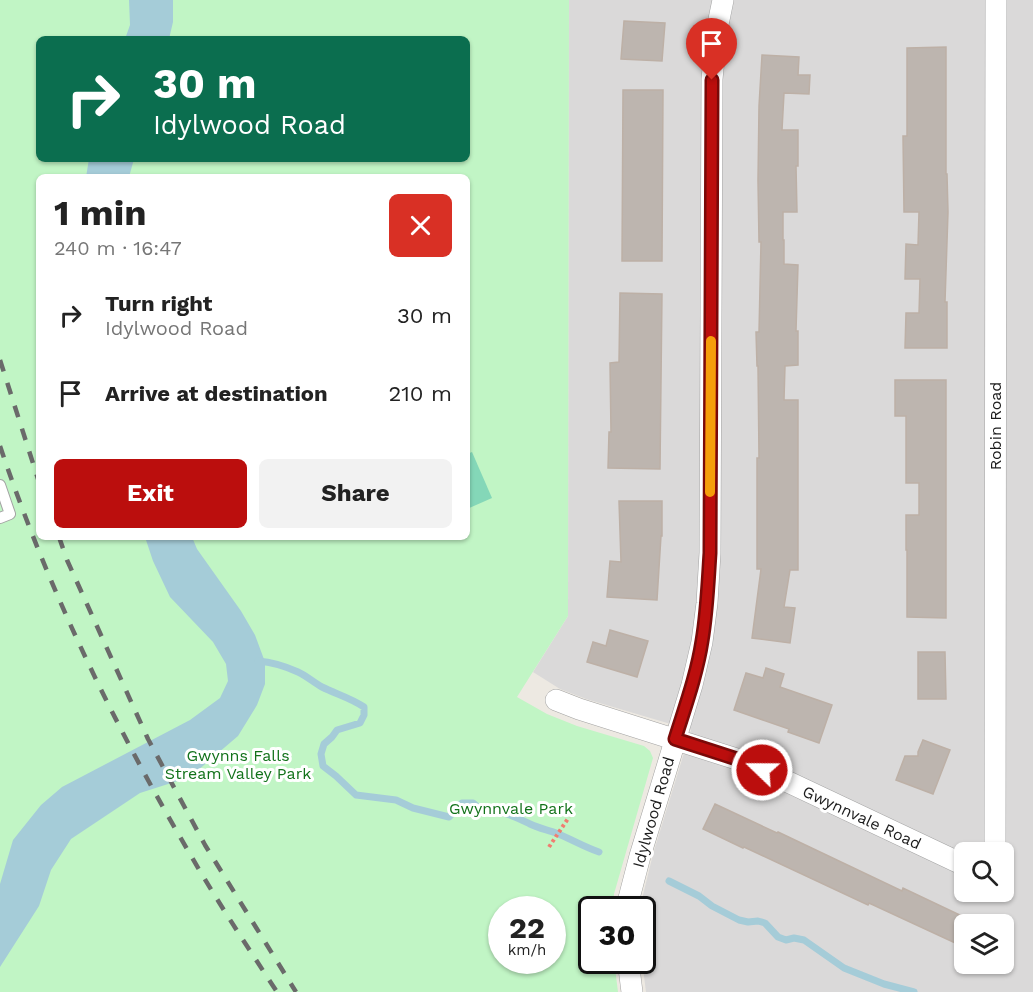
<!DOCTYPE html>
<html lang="en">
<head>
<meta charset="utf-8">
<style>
	body { margin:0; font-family:"Work Sans",sans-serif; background:#f2f2f2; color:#222; height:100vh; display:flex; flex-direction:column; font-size:22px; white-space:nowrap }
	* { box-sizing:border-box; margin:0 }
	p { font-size:20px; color:#767676 }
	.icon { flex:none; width:33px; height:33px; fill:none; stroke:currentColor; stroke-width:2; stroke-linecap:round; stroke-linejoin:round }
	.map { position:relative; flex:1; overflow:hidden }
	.side { position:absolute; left:36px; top:174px; width:434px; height:366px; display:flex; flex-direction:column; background:#fff; border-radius:9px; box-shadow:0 2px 4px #0004 }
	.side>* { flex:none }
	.top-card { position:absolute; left:36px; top:36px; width:434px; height:126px; border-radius:9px; box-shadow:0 2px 4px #0004; background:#0b6e4f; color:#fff; overflow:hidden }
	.fabs { position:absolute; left:954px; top:842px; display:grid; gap:12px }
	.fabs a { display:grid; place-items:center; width:60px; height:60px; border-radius:9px; background:#fff; box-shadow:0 2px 4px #0004; font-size:30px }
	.speed { position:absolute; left:488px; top:896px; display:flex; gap:12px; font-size:30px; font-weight:700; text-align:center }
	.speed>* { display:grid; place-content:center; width:78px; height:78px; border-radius:50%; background:#fff; box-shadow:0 2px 4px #0004; line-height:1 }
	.speed small { font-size:15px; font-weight:400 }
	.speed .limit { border:3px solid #111; border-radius:9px; background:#fff; color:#111 }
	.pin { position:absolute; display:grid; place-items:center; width:51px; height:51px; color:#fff; margin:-62px -26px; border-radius:50% 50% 50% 0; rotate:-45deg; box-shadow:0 0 6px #0007 }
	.pin .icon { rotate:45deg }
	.me { position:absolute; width:66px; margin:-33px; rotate:292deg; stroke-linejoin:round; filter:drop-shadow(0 0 4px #0008) }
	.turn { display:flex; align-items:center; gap:21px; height:126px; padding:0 18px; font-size:27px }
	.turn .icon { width:78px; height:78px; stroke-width:2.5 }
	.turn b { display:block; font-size:42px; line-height:51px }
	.round { display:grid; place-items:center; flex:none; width:63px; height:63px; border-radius:9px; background:#f2f2f2 }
	.overview { display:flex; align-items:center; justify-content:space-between; height:102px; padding:0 18px }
	h1 { font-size:36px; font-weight:700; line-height:45px }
	.button { display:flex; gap:12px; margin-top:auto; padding:12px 18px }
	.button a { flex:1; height:69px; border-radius:9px; background:#bb0e0d; color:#fff; font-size:24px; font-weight:700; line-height:69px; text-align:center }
	.button a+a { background:#f2f2f2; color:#222 }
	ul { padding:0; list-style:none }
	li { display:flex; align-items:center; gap:18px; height:78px; padding:0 18px }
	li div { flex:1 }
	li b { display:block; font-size:22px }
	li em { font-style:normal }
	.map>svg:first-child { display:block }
	.residential { fill:#dad9d9; fill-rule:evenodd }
	.park { fill:#c1f5c5; fill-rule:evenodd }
	.pitch { fill:#84d7b8 }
	.water { fill:#a5ccd8 }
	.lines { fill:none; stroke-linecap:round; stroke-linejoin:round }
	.stream { stroke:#a5ccd8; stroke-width:7 }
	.building { fill:#bdb5af; stroke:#bdb0a6; stroke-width:1.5 }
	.service-casing { stroke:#a3a3a3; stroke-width:12 }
	.minor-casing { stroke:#a3a3a3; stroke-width:22 }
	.path { stroke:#f07d70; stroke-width:4; stroke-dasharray:3 3; stroke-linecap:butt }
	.service { stroke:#fff; stroke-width:10 }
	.minor { stroke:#fff; stroke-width:21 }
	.rail { stroke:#6a6a6a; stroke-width:4.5; stroke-dasharray:12 12; stroke-linecap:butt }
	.route-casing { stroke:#7a0908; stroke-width:15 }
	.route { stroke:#bb0e0d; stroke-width:10 }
	.slow { stroke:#f59e0b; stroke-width:10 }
	.labels { text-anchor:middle; stroke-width:6; stroke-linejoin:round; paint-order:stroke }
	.street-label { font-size:16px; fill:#1c1c1c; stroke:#fff }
	.park-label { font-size:16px; fill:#12721a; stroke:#fff }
</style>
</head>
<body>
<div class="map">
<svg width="1033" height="992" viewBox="0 0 1033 992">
	<rect width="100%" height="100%" fill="#ede9e2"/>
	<!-- residential -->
	<path class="residential" d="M569,0H1033V992H646L642,960L643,895L653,854L691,730L586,699L560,689L533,672L568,616ZM964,852H1004V891H964ZM964,924H1004V963H964Z"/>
	<!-- park -->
	<path class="park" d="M0,0H569L568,616L517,697L547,714L577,726L644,746L650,751L653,758L614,894L613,909H591V960H614L618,992H0ZM39,39H466V159H39ZM39,177H466V537H39ZM501,909H552V960H501Z"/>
	<!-- pitch -->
	<path class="pitch" d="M472,452L492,498L467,509V454Z"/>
	<!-- water -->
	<path class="water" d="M129,0H173V22L169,39H125L130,25Z
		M89,159H134L129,177H86Z
		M145,537H192L197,549L241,611L255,635L265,662V684L257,705L238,736L190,777L140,793L71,839L51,870L39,906L0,967V884L13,840L41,805L62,787L190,720L220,698L228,681L226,664L213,642L170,597L153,561Z"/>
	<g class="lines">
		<!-- stream -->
		<path class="stream" d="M258,661C271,662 287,667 298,672C307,676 314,683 322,687C336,694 351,698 364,707V715L360,723L337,730L332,737L324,744L321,754L323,766L336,776L356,795L396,800L413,808L449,817L462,803H473L481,810C500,809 513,816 530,824C538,828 548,830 556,833C571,839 584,847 599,852
			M669,881L699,896L712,906L739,920L748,922L758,921L765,923L778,937L786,940L794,938L804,940L844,968L884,984L914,992"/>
	</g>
	<!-- building -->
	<path class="building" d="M624,21L665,23L662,61L621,59Z
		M946,47V174H947L948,212L945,302H947V348H905L906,313H919L920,279H905L906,244L918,245L919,212H904L903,136H907V48Z
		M762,55L799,57L798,75H810L809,94L784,93L782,130H798V166H796L797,212H783V240H784V264L798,265L796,331H798V365L785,366L784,400H798V570H790L784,607L795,608L790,643L752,638L761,569H757V458H759L758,366H757L756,332H759L761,242H759L758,181L759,106Z
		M623,90H663L662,261H622Z
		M620,293L662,294L660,469L608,468L609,432H611L610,363L619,362Z
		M895,380H946V618L907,617V550H906V515H919V483H906V416H895Z
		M619,501H662V536H661L657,600L607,597L610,561L621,562Z
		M610,630L648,641L637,677L587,662L593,642L606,646Z
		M918,652H945L946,699H918Z
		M766,668L784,674L780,687L832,705L819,743L788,732L789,729L734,710L746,673L763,678Z
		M923,740L950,750L933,794L896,780L905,756H918V752Z
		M715,804L777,833L778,832L902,891L903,888L964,917V947L869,903L868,905L744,847L743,848L703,829Z"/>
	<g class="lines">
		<!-- service casing -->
		<g class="service-casing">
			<path id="service" d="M0,485L10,514L0,518"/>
		</g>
		<!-- minor casing -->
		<g class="minor-casing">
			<path id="minor" d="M556,700L579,709L746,762L964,865
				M995,852L996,0
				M628,909V902L640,856L692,685L702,642L707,603L710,553L712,79L717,29L723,0
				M628,960L632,992"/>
		</g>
		<!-- path -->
		<path class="path" d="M549,847L569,817"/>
		<!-- service -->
		<use href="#service" class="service"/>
		<!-- minor -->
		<use href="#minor" class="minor"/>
		<!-- rail -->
		<path class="rail" d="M0,360L39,482
			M0,446C48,589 114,725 190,854C217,901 247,946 277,992
			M59,537L67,560L148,739L205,845L296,992"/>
	</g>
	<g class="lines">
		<!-- route casing -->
		<g class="route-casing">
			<path id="route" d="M712,80L710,553C708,583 707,612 702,641C697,674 685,707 675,739L746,762L762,770"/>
		</g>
		<!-- route -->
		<use href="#route" class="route"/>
		<!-- slow -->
		<path class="slow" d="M710,492L711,341"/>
	</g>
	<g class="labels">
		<!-- street labels -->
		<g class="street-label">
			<text transform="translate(995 426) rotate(-90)" y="6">Robin Road</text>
			<text transform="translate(653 812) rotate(-74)" y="6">Idylwood Road</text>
			<text transform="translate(862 817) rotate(25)" y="6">Gwynnvale Road</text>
		</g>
		<!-- park labels -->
		<g class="park-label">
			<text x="238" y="761">Gwynns Falls<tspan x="238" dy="18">Stream Valley Park</tspan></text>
			<text x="511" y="814">Gwynnvale Park</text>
		</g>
	</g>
</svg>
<div class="fabs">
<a><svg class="icon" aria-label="search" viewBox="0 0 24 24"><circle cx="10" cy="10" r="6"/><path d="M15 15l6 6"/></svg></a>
<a><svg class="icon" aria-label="layers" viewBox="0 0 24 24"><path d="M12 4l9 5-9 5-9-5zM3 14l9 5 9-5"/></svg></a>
</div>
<div class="speed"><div>22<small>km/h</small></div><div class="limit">30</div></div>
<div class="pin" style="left:712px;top:80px;background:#d93025"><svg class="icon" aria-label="arrive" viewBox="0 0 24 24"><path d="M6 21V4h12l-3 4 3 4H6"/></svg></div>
<svg class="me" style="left:762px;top:770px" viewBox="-20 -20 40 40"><circle r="17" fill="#bb0e0d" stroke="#fff" stroke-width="3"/><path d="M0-11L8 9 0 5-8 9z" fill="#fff"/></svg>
<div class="top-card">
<div class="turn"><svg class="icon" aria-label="right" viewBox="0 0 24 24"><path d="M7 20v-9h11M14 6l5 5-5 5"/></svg><div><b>30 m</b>Idylwood Road</div></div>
</div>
<section class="side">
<div class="overview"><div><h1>1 min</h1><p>240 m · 16:47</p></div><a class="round" style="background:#d93025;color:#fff"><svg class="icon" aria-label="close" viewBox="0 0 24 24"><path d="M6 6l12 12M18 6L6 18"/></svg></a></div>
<ul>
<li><svg class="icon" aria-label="right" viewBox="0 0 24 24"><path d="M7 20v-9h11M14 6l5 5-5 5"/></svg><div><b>Turn right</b><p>Idylwood Road</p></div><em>30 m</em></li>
<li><svg class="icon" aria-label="arrive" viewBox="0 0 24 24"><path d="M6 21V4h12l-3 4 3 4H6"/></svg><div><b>Arrive at destination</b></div><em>210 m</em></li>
</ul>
<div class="button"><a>Exit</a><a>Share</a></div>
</section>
</div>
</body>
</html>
